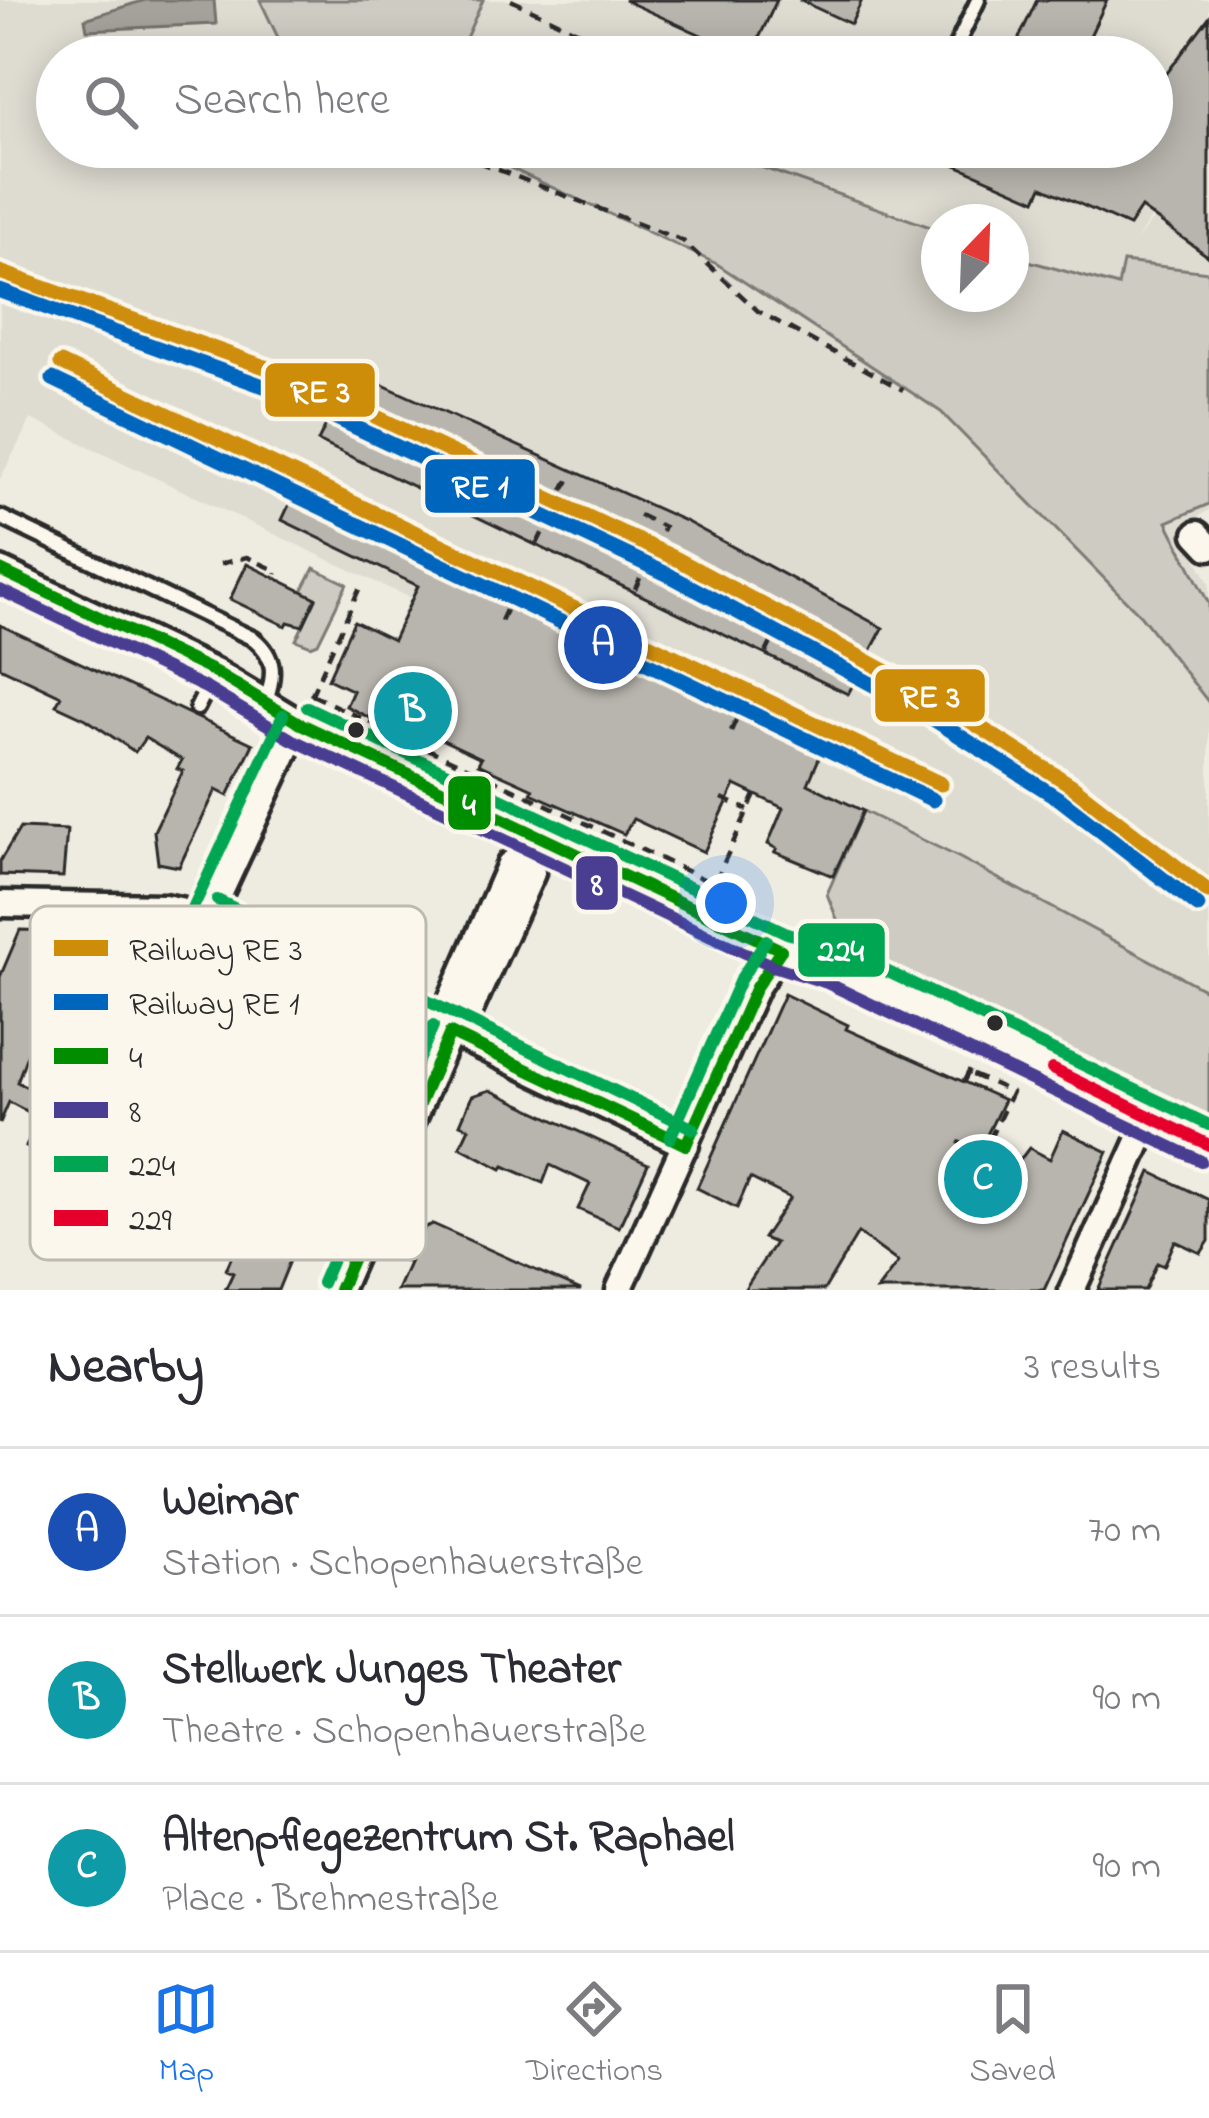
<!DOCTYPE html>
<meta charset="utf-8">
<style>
:root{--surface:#fff;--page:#f2f2f3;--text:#2b2b33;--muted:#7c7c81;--line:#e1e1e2;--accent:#1a73e8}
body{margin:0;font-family:"Indie Flower",sans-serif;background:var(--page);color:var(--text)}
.compass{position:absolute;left:921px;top:204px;width:108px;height:108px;border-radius:50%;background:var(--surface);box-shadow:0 6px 30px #0003;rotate:23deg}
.you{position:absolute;left:726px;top:903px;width:42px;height:42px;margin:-30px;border:9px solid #fff;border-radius:50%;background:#1a73e8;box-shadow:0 0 0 18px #1a73e833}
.badge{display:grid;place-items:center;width:78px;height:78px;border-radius:50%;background:var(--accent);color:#fff;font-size:39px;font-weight:700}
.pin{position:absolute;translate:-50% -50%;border:6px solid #fff;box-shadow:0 3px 12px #0006}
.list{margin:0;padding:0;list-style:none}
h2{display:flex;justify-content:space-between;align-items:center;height:156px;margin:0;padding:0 48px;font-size:51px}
h2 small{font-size:39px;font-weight:400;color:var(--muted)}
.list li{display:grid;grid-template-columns:78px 1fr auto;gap:36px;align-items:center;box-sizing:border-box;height:168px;padding:0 48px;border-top:3px solid var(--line)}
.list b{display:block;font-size:45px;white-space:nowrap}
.list p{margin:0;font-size:39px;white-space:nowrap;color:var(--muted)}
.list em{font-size:39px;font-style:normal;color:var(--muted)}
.icon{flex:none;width:66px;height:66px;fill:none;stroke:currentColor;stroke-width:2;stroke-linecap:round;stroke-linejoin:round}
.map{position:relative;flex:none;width:1209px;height:1290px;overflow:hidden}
.search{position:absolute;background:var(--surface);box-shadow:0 6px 30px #0003;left:36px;right:36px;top:36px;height:132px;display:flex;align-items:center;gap:30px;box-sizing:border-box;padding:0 42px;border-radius:66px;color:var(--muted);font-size:45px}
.sheet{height:660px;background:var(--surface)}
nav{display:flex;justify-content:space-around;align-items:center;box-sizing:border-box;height:168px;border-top:3px solid var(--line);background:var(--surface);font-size:33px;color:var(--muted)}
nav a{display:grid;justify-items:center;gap:6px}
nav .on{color:var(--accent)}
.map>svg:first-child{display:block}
</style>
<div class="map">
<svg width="1209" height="1290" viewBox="0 0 1209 1290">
<rect width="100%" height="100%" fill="#eeebe0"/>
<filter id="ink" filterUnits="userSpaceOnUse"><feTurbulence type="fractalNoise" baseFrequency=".00833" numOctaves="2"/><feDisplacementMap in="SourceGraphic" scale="24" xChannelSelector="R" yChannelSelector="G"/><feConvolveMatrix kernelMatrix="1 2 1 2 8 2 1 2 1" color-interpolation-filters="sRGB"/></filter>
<g filter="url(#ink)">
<path fill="#dedbd1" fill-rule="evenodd" d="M 0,0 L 1209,0 L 1209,136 L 1135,241 L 1209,154 L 1209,510 L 1180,528 L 1209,583 L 1209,992 L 960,858 L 31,419 L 0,479 ZM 57,57 L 1152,57 L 1152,147 L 57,147 ZM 939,222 L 1011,222 L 1011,294 L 939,294 Z"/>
<g fill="#cecbc2" stroke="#7c7b76" stroke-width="3">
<path d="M 260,0 L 483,0 L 466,38 L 507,57 L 299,57 L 282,46 Z"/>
<path d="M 465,147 L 704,147 L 939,230 L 939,294 L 1011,294 L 1011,256 L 1118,286 L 1123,262 L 1209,272 L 1209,504 L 1167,522 L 1209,604 L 1209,703 L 1141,616 L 941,412 L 717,264 Z"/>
<path d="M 314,568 L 347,584 L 318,643 L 311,646 L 296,640 L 316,599 L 302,591 Z"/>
<path d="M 863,811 L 960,858 L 1209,992 L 1209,1116 L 880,958 L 839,924 L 827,894 Z"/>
</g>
<path fill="#a4a29a" stroke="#74726e" stroke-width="3" d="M 145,0 L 214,0 L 216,24 L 87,30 L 85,19 Z"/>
<g fill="#b8b5ae" stroke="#2b2b2b" stroke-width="3" fill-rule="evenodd">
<path d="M 624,0 L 777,0 L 750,57 Z"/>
<path d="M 799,0 L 862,0 L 851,24 Z"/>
<path d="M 1037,0 L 1107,0 L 1080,57 L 1010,57 Z"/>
<path d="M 1209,17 L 1209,257 L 1141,208 L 1129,226 L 1042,187 L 1036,200 L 915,147 L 1152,147 L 1152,93 Z"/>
<path d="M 352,371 L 687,522 L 883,628 L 848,694 L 318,441 Z"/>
<path d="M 300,481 L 829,735 L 808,784 L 863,811 L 833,876 L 775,852 L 777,849 L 768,844 L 783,808 L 735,785 L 704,852 L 633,819 L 624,834 L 531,793 L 533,789 L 478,764 L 481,758 L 377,709 L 372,719 L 346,706 L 353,691 L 328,679 L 354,621 L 393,640 L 418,586 L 282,520 Z"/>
<path d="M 247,564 L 316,598 L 303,626 L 288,622 L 286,626 L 230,599 Z"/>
<path d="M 0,625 L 253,744 L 228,796 L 216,790 L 179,867 L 158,863 L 154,831 L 183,771 L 177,769 L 182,760 L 145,738 L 135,752 L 86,719 L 56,705 L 61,696 L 0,667 Z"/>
<path d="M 20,828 L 67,830 L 63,877 L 0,875 L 0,861 Z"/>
<path d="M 20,930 L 164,934 L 388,1041 L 379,1061 L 397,1070 L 366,1143 L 346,1135 L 327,1170 L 278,1290 L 225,1290 L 233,1273 L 226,1270 L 236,1246 L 218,1238 L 221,1231 L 199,1221 L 211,1194 L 235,1204 L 262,1143 L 223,1127 L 194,1194 L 79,1146 L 72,1162 L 64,1159 L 61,1166 L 42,1159 L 44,1154 L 26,1147 L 38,1117 L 9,1102 L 0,1123 L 0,977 ZM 57,975 L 163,978 L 157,988 L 168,993 L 150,1037 L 135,1031 L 111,1090 L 89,1117 L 17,1082 Z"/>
<path d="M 784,994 L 848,1025 L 846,1029 L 1004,1100 L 977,1155 L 1007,1177 L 1029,1148 L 1050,1159 L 1063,1130 L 1108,1152 L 1044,1290 L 877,1290 L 898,1262 L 858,1233 L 824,1290 L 744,1290 L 775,1243 L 763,1238 L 790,1198 L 750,1178 L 737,1208 L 697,1188 Z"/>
<path d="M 490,1090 L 648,1164 L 619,1227 L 578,1209 L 590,1184 L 550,1165 L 543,1183 L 504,1166 L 502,1169 L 460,1147 L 469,1128 L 460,1124 L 472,1096 Z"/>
<path d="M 1151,1172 L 1209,1200 L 1209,1241 L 1201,1253 L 1175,1241 L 1164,1266 L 1157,1263 L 1145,1290 L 1098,1290 Z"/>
<path d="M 433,1224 L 517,1262 L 581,1290 L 397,1290 L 425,1227 Z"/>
</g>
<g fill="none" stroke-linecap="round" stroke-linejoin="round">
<g stroke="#2b2b2b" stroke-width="21">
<g id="lane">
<path d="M 951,57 L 978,0"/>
<path d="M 0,517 L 254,639 C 276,657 275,675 266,700"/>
<path d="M 197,708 L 215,672"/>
</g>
</g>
<g stroke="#2b2b2b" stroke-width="33">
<g id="street">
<path d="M 1197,534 L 1209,547"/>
<path d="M 0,570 L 215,672 L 299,723 L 781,950 L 834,966 L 1209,1145"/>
<path d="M 525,856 L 532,873 L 469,1012 L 455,1019 L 450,1002 L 510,864 Z"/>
<path d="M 0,904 L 164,907 L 209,916 L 686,1145"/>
<path d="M 209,916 L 299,723"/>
<path d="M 339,1290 L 450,1033"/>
<path d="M 619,1290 L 756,987 L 781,950"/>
<path d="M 1072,1290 L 1150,1117"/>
</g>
</g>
<g stroke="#2b2b2b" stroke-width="4.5" stroke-dasharray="12 9" stroke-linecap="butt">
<path d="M 511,0 L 613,48"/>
<path d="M 439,147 L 683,241 L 758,311 L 903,390"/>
<path d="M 563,490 L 567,482 L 575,486"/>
<path d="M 639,515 L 664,527 L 660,536"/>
<path d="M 537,544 L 553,511"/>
<path d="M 618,560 L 641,570"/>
<path d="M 220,564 L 247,557 L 277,571 L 276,574"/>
<path d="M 635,589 L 650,557"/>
<path d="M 501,621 L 515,590"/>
<path d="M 581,641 L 606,652"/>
<path d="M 766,653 L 782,620"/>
<path d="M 599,667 L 614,637"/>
<path d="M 312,695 L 488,777 L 492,770"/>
<path d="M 311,696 L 360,587"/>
<path d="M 731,731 L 746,697"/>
<path d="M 488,777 L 714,884"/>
<path d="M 722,798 L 748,810"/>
<path d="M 715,882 L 755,795"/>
<path d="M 964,1081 L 975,1060"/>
<path d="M 958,1142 L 983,1153 L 1012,1092 L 968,1073"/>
<path d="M 381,1250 L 409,1262"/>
</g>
<use href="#lane" stroke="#fbf7ec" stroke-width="12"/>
<use href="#street" stroke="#fbf7ec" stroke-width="24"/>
<g stroke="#fbf7ec" stroke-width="21">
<g id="bus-1">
<path d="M 0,570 L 215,672 L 299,723 L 781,950"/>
<path d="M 450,1033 L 686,1145"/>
<path d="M 686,1145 L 756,987 L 781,950"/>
<path d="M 339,1290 L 450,1033"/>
</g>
</g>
<g stroke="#fbf7ec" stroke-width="21">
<path id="bus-2" d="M 0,590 L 206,688 L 291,739 L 773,966 L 827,983 L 1201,1161"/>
</g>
<g stroke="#fbf7ec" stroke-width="21">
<g id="bus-3">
<path d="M 307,707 L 787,933 L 842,950 L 1209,1125"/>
<path d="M 217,900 L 694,1129"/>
<path d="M 193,908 L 283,715"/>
<path d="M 670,1138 L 740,980 L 766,940"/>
<path d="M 322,1283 L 433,1026"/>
</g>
</g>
<g stroke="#fbf7ec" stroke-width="21">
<path id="bus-4" d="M 1052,1069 L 1209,1145"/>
</g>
<use href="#bus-1" stroke="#008e00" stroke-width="12"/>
<use href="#bus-2" stroke="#493e92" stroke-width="12"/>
<use href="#bus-3" stroke="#00a651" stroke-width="12"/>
<use href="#bus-4" stroke="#e4002b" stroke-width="12"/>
<g stroke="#fbf7ec" stroke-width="24">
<g id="rail-1">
<path d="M 0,272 L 290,376 L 677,559 L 923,691 L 1071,785 L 1209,892"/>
<path d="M 61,363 L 941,784"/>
</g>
</g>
<g stroke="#fbf7ec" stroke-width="24">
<g id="rail-2">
<path d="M 0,291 L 283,393 L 669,575 L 914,707 L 1061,800 L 1198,906"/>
<path d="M 53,379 L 933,800"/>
</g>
</g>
<use href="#rail-1" stroke="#ce8d09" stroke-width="15"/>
<use href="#rail-2" stroke="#0065bd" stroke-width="15"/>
</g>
</g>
<g fill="#2b2b2b" stroke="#fbf7ec" stroke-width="4.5">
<circle cx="356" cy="730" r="10"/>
<circle cx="995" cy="1023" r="10"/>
</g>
<rect x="30" y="906" width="396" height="354" rx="18" fill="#fbf7ec" stroke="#bdbab2" stroke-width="3"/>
<rect x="54" y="940" width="54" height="16" fill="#ce8d09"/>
<rect x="54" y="994" width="54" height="16" fill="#0065bd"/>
<rect x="54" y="1048" width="54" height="16" fill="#008e00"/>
<rect x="54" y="1102" width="54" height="16" fill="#493e92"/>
<rect x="54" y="1156" width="54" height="16" fill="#00a651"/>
<rect x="54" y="1210" width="54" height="16" fill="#e4002b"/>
<g font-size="33" fill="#2b2b2b">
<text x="129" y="960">Railway RE 3</text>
<text x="129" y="1014">Railway RE 1</text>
<text x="129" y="1068">4</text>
<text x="129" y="1122">8</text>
<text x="129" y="1176">224</text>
<text x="129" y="1230">229</text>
</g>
<g stroke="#fbf7ec" stroke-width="4.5">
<rect x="263" y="361" width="114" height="58" rx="12" fill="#ce8d09"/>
<rect x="423" y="457" width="114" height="58" rx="12" fill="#0065bd"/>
<rect x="873" y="667" width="114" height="57" rx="12" fill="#ce8d09"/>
<rect x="446" y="774" width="47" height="58" rx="12" fill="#008e00"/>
<rect x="574" y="854" width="46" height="58" rx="12" fill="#493e92"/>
<rect x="796" y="921" width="91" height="58" rx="12" fill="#00a651"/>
</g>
<g font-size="33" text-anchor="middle" font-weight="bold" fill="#fff">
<text x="320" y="402">RE 3</text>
<text x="480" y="497">RE 1</text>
<text x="930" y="707">RE 3</text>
<text x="469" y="815">4</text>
<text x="597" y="895">8</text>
<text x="841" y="961">224</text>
</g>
</svg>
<svg class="compass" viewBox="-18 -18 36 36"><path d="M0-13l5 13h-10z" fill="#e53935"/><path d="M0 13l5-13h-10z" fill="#7c7c81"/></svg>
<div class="you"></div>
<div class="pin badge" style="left:603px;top:645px;background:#1a4fb4">A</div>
<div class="pin badge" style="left:413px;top:711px;background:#0f9aa8">B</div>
<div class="pin badge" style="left:983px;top:1179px;background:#0f9aa8">C</div>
<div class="search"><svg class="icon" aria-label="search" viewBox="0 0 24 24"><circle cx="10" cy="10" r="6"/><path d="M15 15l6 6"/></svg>Search here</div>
</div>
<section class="sheet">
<h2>Nearby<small>3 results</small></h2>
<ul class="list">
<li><span class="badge" style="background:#1a4fb4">A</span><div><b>Weimar</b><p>Station · Schopenhauerstraße</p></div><em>70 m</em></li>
<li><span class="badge" style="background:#0f9aa8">B</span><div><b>Stellwerk Junges Theater</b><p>Theatre · Schopenhauerstraße</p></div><em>90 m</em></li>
<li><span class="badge" style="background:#0f9aa8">C</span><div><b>Altenpflegezentrum St. Raphael</b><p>Place · Brehmestraße</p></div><em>90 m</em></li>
</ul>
</section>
<nav>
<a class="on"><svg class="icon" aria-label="map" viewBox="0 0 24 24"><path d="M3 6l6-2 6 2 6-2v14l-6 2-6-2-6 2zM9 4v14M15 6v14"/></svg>Map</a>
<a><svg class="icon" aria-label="directions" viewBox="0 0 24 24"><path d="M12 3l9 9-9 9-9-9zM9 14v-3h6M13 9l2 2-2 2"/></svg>Directions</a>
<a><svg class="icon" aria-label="saved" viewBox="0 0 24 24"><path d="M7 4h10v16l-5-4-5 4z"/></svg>Saved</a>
</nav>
